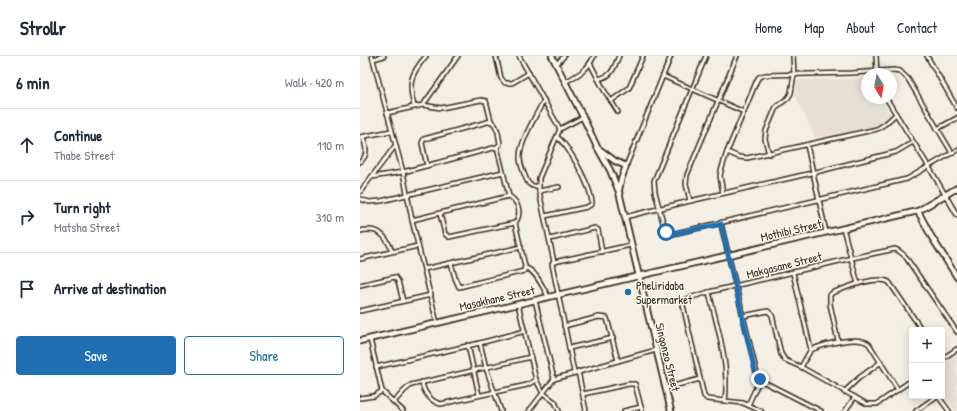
<!DOCTYPE html>
<meta charset="utf-8">
<style>
:root{--surface:#fff;--page:#f2f2f3;--text:#1f2937;--muted:#747a83;--line:#e0e1e3;--accent:#1f6fb2}
body{margin:0;font-family:"Patrick Hand",sans-serif;background:var(--page);color:var(--text)}
.controls{position:absolute;right:12px;bottom:12px;display:grid;overflow:hidden;border-radius:4px;box-shadow:0 2px 10px #0003}
.controls button{width:36px;height:36px;display:grid;place-items:center;padding:0;border:0;border-bottom:1px solid var(--line);background:var(--surface);color:var(--text);font:20px sans-serif}
.compass{position:absolute;left:501px;top:12px;width:36px;height:36px;border-radius:50%;background:var(--surface);box-shadow:0 2px 10px #0003;rotate:170deg}
.stop{position:absolute;width:12px;height:12px;margin:-9px;border:3px solid #1f6fb2;border-radius:50%;background:#fff}
.stop.end{background:#1f6fb2;border-color:#fff;box-shadow:0 1px 4px #0008}
.list{margin:0;padding:0;list-style:none}
h2{display:flex;justify-content:space-between;align-items:center;height:52px;margin:0;padding:0 16px;font-size:17px}
h2 small{font-size:13px;font-weight:400;color:var(--muted)}
.list li{display:grid;grid-template-columns:26px 1fr auto;gap:12px;align-items:center;box-sizing:border-box;height:72px;padding:0 16px;border-top:1px solid var(--line)}
.list b{display:block;font-size:15px;white-space:nowrap}
.list p{margin:0;font-size:13px;white-space:nowrap;color:var(--muted)}
.list em{font-size:13px;font-style:normal;color:var(--muted)}
.actions{display:flex;gap:8px;padding:12px 16px}
.actions a{flex:1;padding:9px 0;border:1px solid var(--accent);border-radius:4px;text-align:center;font-size:14px;color:var(--accent)}
.actions .main{background:var(--accent);color:#fff}
.icon{flex:none;width:22px;height:22px;fill:none;stroke:currentColor;stroke-width:2;stroke-linecap:round;stroke-linejoin:round}
.map{position:relative;flex:none;width:597px;height:355px;overflow:hidden}
header{display:flex;align-items:center;gap:24px;box-sizing:border-box;height:56px;padding:0 20px;background:var(--surface);border-bottom:1px solid var(--line)}
header strong{font-size:19px}
nav{display:flex;gap:22px;margin-inline-start:auto;font-size:14px}
main{display:flex}
aside{flex:1;background:var(--surface)}
.map>svg:first-child{display:block}
</style>
<header>
<strong>Strollr</strong>
<nav><a>Home</a><a>Map</a><a>About</a><a>Contact</a></nav>
</header>
<main>
<aside>
<h2>6 min<small>Walk · 420 m</small></h2>
<ul class="list">
<li><svg class="icon" aria-label="ahead" viewBox="0 0 24 24"><path d="M12 20V5M6 11l6-6 6 6"/></svg><div><b>Continue</b><p>Thabe Street</p></div><em>110 m</em></li>
<li><svg class="icon" aria-label="right" viewBox="0 0 24 24"><path d="M7 20v-9h11M14 6l5 5-5 5"/></svg><div><b>Turn right</b><p>Matsha Street</p></div><em>310 m</em></li>
<li><svg class="icon" aria-label="arrive" viewBox="0 0 24 24"><path d="M6 21V4h12l-3 4 3 4H6"/></svg><div><b>Arrive at destination</b></div></li>
</ul>
<div class="actions"><a class="main">Save</a><a>Share</a></div>
</aside>
<div class="map">
<svg width="597" height="355" viewBox="0 0 597 355">
<rect width="100%" height="100%" fill="#f3efe4"/>
<filter id="ink" filterUnits="userSpaceOnUse"><feTurbulence type="fractalNoise" baseFrequency=".025" numOctaves="2"/><feDisplacementMap in="SourceGraphic" scale="8" xChannelSelector="R" yChannelSelector="G"/><feConvolveMatrix kernelMatrix="1 2 1 2 8 2 1 2 1" color-interpolation-filters="sRGB"/></filter>
<g filter="url(#ink)">
<g fill="#e5dfd4">
<path d="M 507,23 L 507,42 L 521,42 L 531,59 L 515,71 L 457,85 L 435,39 L 437,24 Z"/>
<path d="M 597,298 L 597,355 L 595,355 L 582,336 L 582,308 Z"/>
</g>
<g fill="none" stroke-linecap="round" stroke-linejoin="round">
<g stroke="#3b2a1e" stroke-width="6">
<g id="street">
<path d="M 12,0 L 43,116 L 52,164 L 77,267"/>
<path d="M 136,0 L 141,22 L 145,27 L 152,27 L 169,17"/>
<path d="M 159,0 L 200,73"/>
<path d="M 346,0 L 294,125 L 295,136 L 305,174 L 308,178 L 312,178 L 547,123 L 597,94"/>
<path d="M 516,0 L 517,18"/>
<path d="M 567,0 L 597,52"/>
<path d="M 13,3 L 24,0"/>
<path d="M 230,7 L 244,34 L 258,56"/>
<path d="M 196,9 L 204,0"/>
<path d="M 303,20 L 384,56"/>
<path d="M 238,23 C 253,20 253,13 259,0"/>
<path d="M 205,26 C 218,19 228,14 234,0"/>
<path d="M 526,42 L 569,111 L 597,159"/>
<path d="M 251,45 L 269,32 L 283,0"/>
<path d="M 63,49 L 81,52 L 121,44 L 126,45 L 131,65 L 135,69 L 138,76 L 140,88 L 137,91 L 149,140 C 159,146 162,158 155,167 L 165,210 L 164,215 L 99,231 L 95,222 L 91,207"/>
<path d="M 54,50 C 48,27 50,19 66,0"/>
<path d="M 27,57 L 63,49 L 98,0"/>
<path d="M 577,73 L 597,62"/>
<path d="M 0,81 L 31,75"/>
<path d="M 447,89 L 466,176"/>
<path d="M 367,96 L 379,101 L 387,102 L 517,73 L 525,68 L 536,58"/>
<path d="M 409,98 L 405,83 L 406,75 L 416,51 L 428,42 L 431,37 L 434,18 L 433,0"/>
<path d="M 0,106 C 9,99 6,91 3,81"/>
<path d="M 67,110 L 62,87 L 64,83 L 131,65"/>
<path d="M 266,110 L 311,0"/>
<path d="M 12,121 L 43,116 L 137,91"/>
<path d="M 178,130 C 170,131 168,128 165,120 C 163,115 160,108 160,102 C 159,87 177,58 184,44"/>
<path d="M 179,135 L 199,131"/>
<path d="M 0,136 L 35,90"/>
<path d="M 363,137 L 360,120 L 361,115 L 367,96 L 397,24 L 399,21 L 405,19 L 492,17 L 534,14 L 540,15 L 548,23 L 592,97"/>
<path d="M 0,143 L 9,146 L 21,145 L 143,116"/>
<path d="M 330,145 L 326,128 L 327,119 L 377,0"/>
<path d="M 80,158 L 85,178 L 89,181 L 155,167"/>
<path d="M 185,160 L 227,151 L 232,148 C 232,132 209,90 197,81"/>
<path d="M 265,161 L 330,145 L 452,117 L 536,96 L 553,86"/>
<path d="M 52,164 L 149,140"/>
<path d="M 361,168 L 397,318 L 402,325 L 461,355"/>
<path d="M 483,172 L 498,228"/>
<path d="M 0,175 C 18,171 26,179 32,195"/>
<path d="M 190,183 L 235,172 L 238,174 L 242,196"/>
<path d="M 0,203 L 58,190"/>
<path d="M 194,206 L 179,135 L 179,122 L 200,73 L 223,61"/>
<path d="M 165,212 C 175,213 183,232 188,240"/>
<path d="M 64,213 L 161,191"/>
<path d="M 433,217 L 451,294"/>
<path d="M 0,229 L 35,221 L 38,225 L 43,245"/>
<path d="M 349,236 C 357,271 370,308 365,345"/>
<path d="M 175,244 L 194,323"/>
<path d="M 158,248 L 176,324 L 183,337 L 195,346 L 199,355"/>
<path d="M 0,255 L 71,239"/>
<path d="M 383,260 L 408,255 L 412,259 L 421,298 L 425,304 L 441,311 L 507,348 L 517,348 L 552,324"/>
<path d="M 204,270 L 239,261 L 247,262 L 258,305"/>
<path d="M 10,283 L 22,335 L 43,355"/>
<path d="M 478,285 L 470,248 L 470,239 L 472,237 C 485,232 516,219 529,226 L 562,274"/>
<path d="M 120,287 L 126,312 L 141,355"/>
<path d="M 108,289 L 119,339"/>
<path d="M 209,292 L 253,282"/>
<path d="M 582,303 L 597,293"/>
<path d="M 16,311 L 120,287 L 165,275"/>
<path d="M 441,311 L 450,295 L 453,293 C 465,288 499,279 509,288 L 538,334"/>
<path d="M 218,315 L 226,355"/>
<path d="M 214,316 L 192,208 L 194,206 L 271,189"/>
<path d="M 62,326 C 63,336 71,346 81,348 L 167,329 L 176,324"/>
<path d="M 306,332 L 340,323"/>
<path d="M 484,336 L 499,322 L 521,306"/>
<path d="M 223,338 L 269,328 L 275,328 L 282,355"/>
<path d="M 578,340 L 589,355"/>
<path d="M 0,342 L 14,340 L 22,335"/>
<path d="M 34,346 L 44,335 L 51,329 L 171,301"/>
<path d="M 388,349 L 400,323"/>
<path d="M 169,355 L 194,323 L 296,294"/>
<path d="M 264,355 L 281,351"/>
<path d="M 401,355 L 383,347 L 347,343 L 344,340 L 325,258 L 323,249 L 326,243 L 349,236 L 492,202 L 535,193 L 539,195 L 545,200 L 597,276"/>
<path d="M 485,355 L 495,341"/>
<path d="M 556,355 L 577,340"/>
</g>
</g>
<g stroke="#3b2a1e" stroke-width="8">
<g id="secondary">
<path d="M 192,0 L 223,61 L 237,91 L 250,114 L 259,136 L 311,355"/>
<path d="M 239,93 L 255,105 L 266,110 L 261,124 L 259,134"/>
<path d="M 558,155 L 571,180 L 597,221"/>
<path d="M 0,285 L 558,155 L 597,132"/>
</g>
</g>
<use href="#street" stroke="#fbf7ec" stroke-width="3"/>
<use href="#secondary" stroke="#fbf7ec" stroke-width="4.5"/>
</g>
</g>
<g fill="none" stroke-linecap="round" stroke-linejoin="round" filter="url(#ink)">
<path stroke="#1f6fb2" stroke-width="5" d="M 306,176 L 312,178 L 361,168 L 395,315 L 400,323"/>
</g>
<circle fill="#1f6fb2" stroke="#fbf7ec" stroke-width="1.5" cx="268" cy="236" r="4"/>
<g text-anchor="middle" dominant-baseline="central" stroke-width="3" stroke-linejoin="round" paint-order="stroke">
<g font-size="12" fill="#3b2a1e" stroke="#fbf7ec">
<text transform="translate(431 174) rotate(-13)">Mothibi Street</text>
<text transform="translate(424 209) rotate(-14)">Makgasane Street</text>
<text transform="translate(137 242) rotate(-13)">Masakhane Street</text>
<text transform="translate(308 301) rotate(76)">Singonzo Street</text>
</g>
<g font-size="12" fill="#3b2a1e" stroke="#fbf7ec" text-anchor="start">
<text x="276" y="229">Pheliridaba<tspan x="276" dy="14">Supermarket</tspan></text>
</g>
</g>
</svg>
<div class="controls">
<button>+</button>
<button>−</button>
</div>
<svg class="compass" viewBox="-18 -18 36 36"><path d="M0-13l5 13h-10z" fill="#e53935"/><path d="M0 13l5-13h-10z" fill="#747a83"/></svg>
<div class="stop" style="left:306px;top:176px"></div>
<div class="stop end" style="left:400px;top:323px"></div>
</div>
</main>
